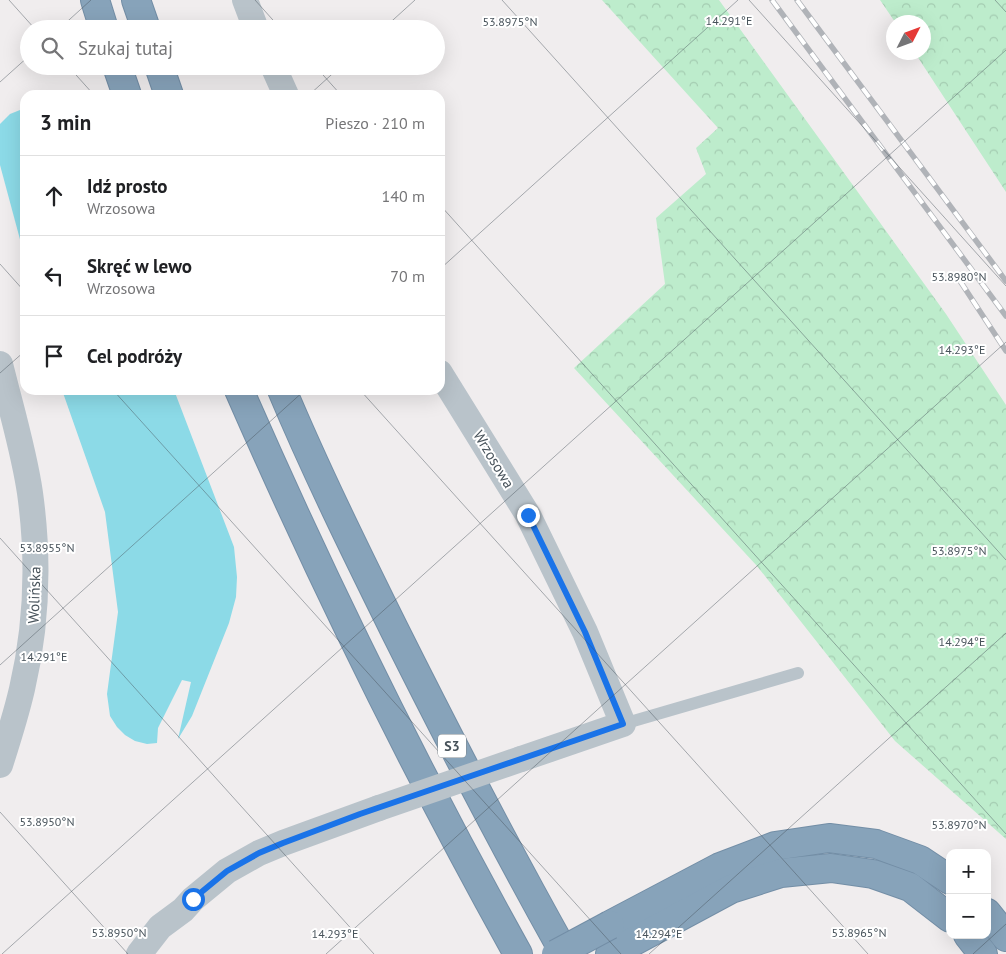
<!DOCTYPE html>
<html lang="pl">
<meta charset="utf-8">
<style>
:root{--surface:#fff;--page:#f2f2f2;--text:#202124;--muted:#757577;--line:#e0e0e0}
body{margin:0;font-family:"PT Sans",sans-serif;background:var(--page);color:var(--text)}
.controls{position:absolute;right:15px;bottom:15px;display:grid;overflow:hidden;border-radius:10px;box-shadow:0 5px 20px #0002}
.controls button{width:45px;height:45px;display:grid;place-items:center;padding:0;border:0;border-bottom:1px solid var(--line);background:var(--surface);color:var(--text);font:25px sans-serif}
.compass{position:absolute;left:886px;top:15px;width:45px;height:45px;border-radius:50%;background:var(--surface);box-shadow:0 5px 20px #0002;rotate:48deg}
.stop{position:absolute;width:15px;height:15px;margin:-11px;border:4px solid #1a73e8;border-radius:50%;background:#fff}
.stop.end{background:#1a73e8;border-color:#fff;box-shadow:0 1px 5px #0008}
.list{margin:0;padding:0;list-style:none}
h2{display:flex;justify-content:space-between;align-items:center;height:65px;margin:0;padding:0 20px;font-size:21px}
h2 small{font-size:16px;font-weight:400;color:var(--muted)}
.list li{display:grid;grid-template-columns:32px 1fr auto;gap:15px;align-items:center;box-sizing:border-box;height:80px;padding:0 20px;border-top:1px solid var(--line)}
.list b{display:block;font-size:19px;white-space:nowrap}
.list p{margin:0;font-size:16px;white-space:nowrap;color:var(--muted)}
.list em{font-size:16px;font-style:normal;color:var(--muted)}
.icon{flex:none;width:28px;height:28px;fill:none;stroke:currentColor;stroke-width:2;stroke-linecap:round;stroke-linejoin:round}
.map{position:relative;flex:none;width:1006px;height:954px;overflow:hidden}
.search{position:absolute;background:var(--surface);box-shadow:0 5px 20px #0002;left:20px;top:20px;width:425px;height:55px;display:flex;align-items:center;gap:12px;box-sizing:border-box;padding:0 18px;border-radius:28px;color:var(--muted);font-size:19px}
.panel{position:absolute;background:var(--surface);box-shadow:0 5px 20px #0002;left:20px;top:90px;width:425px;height:305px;border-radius:15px}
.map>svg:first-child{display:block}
</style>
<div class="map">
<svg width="1006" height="954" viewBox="0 0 1006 954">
<defs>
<pattern id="forest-crowns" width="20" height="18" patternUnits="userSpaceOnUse" patternTransform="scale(1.25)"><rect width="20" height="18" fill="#bdeccc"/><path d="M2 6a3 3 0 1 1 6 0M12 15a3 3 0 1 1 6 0" fill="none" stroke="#a4ccb1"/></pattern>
</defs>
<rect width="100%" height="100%" fill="#f0edee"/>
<g fill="url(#forest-crowns)">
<path d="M 602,0 L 719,0 L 946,314 L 1006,405 L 1006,839 L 895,741 L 757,566 L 574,368 L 665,284 L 656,218 L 706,174 L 696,148 L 718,128 Z"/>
<path d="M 880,0 L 1006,0 L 1006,192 L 915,53 L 924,52 L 924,22 L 895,22 Z"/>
</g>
<g fill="#8cdae7">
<path d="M 25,108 L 25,258 L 0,165 L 0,124 L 10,114 Z"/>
<path d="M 62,390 L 174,390 L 234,547 L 237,577 L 236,597 L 229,623 L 192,716 L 178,739 L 191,682 L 182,680 L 158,728 L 157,743 L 147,744 L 135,741 L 125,735 L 117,727 L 110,716 L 107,694 L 118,612 L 105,512 Z"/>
</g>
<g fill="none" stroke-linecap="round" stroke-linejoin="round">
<g stroke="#738ea6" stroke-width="30">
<g id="motorway">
<path d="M 95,0 L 104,29"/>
<path d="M 136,0 L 146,29"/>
<path d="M 117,66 L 127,95"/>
<path d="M 159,66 L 169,95"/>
<path d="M 239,390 C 323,582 416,771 518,954"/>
<path d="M 282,390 C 316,471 355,550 394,629 C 449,739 505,847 565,954"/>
<path d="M 987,913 L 1006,937"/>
<path d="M 610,925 L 720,867 L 775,846 L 829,838 L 876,844 L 920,860 L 950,880"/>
<path d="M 968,935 L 983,954"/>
<path d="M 610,954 L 731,889 L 781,873 L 831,868 L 873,874 L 910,887 L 950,918"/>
</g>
</g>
<path stroke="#b9c3ca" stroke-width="12" d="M 623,724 L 798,673"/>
<g stroke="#b9c3ca" stroke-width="26">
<path d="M 245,0 L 256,29"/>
<path d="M 273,66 L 286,95"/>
<path d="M 0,364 C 10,405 24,451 30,493 C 39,558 37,625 22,689 C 16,715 8,740 0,765"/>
<path d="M 440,373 L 528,515 L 585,632 L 623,724 L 521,759"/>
<path d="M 139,954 L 160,927 L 183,910 L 193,899 L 227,871 L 259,853 L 283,843 L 379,808"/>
</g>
<use href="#motorway" stroke="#87a3ba" stroke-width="28"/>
<g stroke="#b0b3b8" stroke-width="5.5">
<g id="rail">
<path d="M 772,0 L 1006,316"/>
<path d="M 797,0 L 1006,281"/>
<path d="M 960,281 L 1006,351"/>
</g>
</g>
<use href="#rail" stroke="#fff" stroke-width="4" stroke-dasharray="11" stroke-linecap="butt"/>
<g stroke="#738ea6" stroke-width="30" stroke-linecap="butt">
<path id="motorway-bridge" d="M 556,954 L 610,925"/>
</g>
<path stroke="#b9c3ca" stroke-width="26" d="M 379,808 L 521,759"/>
<use href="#motorway-bridge" stroke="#87a3ba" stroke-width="28"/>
</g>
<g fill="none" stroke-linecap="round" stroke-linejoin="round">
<path stroke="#1a73e8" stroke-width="6" d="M 193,899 L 227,871 L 259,853 L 283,843 L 360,814 L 623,724 L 585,632 L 528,515"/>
</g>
<path fill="none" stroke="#47525a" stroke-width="1" stroke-opacity="0.45" d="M 9,0 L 35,29M 255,0 L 281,29M 502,0 L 1006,560M 749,0 L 1006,286M 995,0 L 1006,12M 59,29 L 91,0M 383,29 L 415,0M 68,66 L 94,95M 315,66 L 341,95M 0,82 L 29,56M 309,95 L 341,66M 440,205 L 1006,834M 0,264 L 25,292M 440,269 L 738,0M 0,373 L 25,351M 113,390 L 621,954M 360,390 L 868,954M 0,538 L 374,954M 0,665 L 305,390M 0,812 L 128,954M 2,954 L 1006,50M 326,954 L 1006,342M 649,954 L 1006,633M 973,954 L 1006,924"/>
<g text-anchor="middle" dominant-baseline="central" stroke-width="4" stroke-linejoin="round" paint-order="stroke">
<rect fill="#fff" stroke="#7e868c" stroke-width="1" x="438" y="734.5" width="28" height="23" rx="4"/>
<g font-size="14" font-weight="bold" fill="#47525a">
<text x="452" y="746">S3</text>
</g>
<g font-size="15" fill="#47525a" stroke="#fff">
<text transform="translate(494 459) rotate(59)">Wrzosowa</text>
<text transform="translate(34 595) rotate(-88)">Wolińska</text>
</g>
</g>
<g font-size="12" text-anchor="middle" fill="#47525a" stroke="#fff" stroke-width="4" stroke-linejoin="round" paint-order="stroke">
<text x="729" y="25">14.291°E</text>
<text x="510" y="26">53.8975°N</text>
<text x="959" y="281">53.8980°N</text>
<text x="962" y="354">14.293°E</text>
<text x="47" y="552">53.8955°N</text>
<text x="959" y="555">53.8975°N</text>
<text x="962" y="646">14.294°E</text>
<text x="44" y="661">14.291°E</text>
<text x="47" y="826">53.8950°N</text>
<text x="959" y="829">53.8970°N</text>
<text x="119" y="937">53.8950°N</text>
<text x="859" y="937">53.8965°N</text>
<text x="335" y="938">14.293°E</text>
<text x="659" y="938">14.294°E</text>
</g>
</svg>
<div class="controls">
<button>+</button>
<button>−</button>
</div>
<svg class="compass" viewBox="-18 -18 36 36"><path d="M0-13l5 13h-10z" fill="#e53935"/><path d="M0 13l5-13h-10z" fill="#757577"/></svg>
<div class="stop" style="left:193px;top:899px"></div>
<div class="stop end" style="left:528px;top:515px"></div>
<div class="search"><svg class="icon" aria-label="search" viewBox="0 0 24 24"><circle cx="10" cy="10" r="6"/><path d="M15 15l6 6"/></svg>Szukaj tutaj</div>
<section class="panel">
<h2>3 min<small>Pieszo · 210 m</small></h2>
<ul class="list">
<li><svg class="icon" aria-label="ahead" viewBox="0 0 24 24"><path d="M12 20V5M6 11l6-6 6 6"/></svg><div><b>Idź prosto</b><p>Wrzosowa</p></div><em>140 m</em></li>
<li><svg class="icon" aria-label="left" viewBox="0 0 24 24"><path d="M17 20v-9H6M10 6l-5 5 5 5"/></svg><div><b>Skręć w lewo</b><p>Wrzosowa</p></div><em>70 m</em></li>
<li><svg class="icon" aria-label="arrive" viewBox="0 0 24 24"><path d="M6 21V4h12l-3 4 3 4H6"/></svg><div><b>Cel podróży</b></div></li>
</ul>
</section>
</div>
